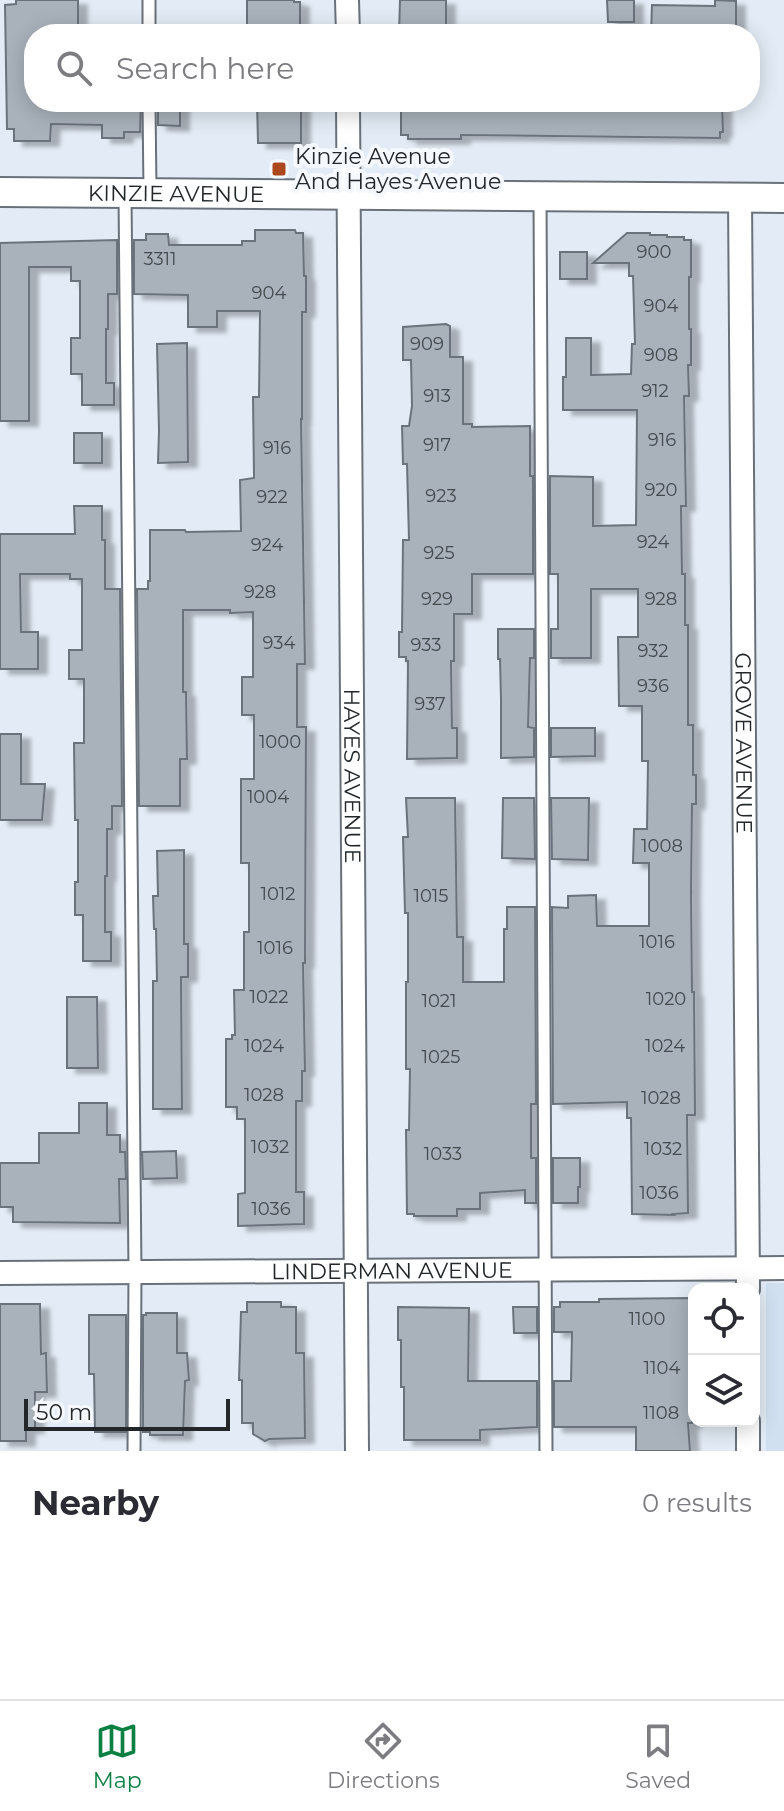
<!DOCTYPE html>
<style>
:root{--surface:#fff;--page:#f7f7f7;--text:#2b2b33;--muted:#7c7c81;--line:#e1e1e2;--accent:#0b8043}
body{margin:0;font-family:Montserrat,sans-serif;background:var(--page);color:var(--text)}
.controls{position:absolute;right:24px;bottom:24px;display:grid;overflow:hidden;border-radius:16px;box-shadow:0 4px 20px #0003}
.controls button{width:72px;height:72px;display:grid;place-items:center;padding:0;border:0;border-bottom:2px solid var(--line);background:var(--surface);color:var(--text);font:40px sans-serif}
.scale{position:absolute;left:24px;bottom:20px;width:206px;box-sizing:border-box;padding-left:8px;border:4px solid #23272a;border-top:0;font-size:22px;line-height:28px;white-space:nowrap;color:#23272a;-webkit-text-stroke:6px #f5f9fd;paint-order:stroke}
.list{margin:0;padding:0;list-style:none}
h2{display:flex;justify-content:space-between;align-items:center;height:104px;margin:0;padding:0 32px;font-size:34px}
h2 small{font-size:26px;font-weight:400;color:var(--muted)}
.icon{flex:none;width:44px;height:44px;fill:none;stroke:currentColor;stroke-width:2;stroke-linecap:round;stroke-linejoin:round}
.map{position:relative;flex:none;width:784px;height:1451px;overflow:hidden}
.search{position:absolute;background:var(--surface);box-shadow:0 4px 20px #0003;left:24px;right:24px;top:24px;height:88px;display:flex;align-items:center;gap:20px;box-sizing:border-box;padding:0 28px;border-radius:32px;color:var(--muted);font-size:30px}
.sheet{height:248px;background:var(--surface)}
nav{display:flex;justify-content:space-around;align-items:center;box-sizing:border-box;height:112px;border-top:2px solid var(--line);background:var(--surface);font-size:22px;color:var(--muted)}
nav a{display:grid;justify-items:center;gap:4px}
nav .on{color:var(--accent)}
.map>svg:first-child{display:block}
</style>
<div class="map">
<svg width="784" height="1451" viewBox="0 0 784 1451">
<defs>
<filter id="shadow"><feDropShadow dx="9" dy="5" stdDeviation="2" flood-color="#0004"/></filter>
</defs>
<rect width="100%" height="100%" fill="#e3ecf6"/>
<rect fill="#d1e0f0" x="766" y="1283" width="18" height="168"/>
<g fill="#a9b2bb" stroke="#6b737c" stroke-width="2" filter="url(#shadow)">
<path d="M 16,0 L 78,0 L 78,34 L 34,34 L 34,102 L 141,102 L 140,132 L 124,132 L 124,138 L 102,138 L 102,125 L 51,124 L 50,141 L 14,141 L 14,129 L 7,129 L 5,5 L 16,4 Z"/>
<path d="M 247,0 L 294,0 L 294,2 L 300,2 L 300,33 L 247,34 Z"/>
<path d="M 400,0 L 446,0 L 446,34 L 399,34 Z"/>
<path d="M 607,0 L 634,0 L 634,22 L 608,22 Z"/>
<path d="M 715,0 L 736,1 L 736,31 L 683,31 L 683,34 L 651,34 L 652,5 L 715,6 Z"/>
<path d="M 158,102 L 180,102 L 180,126 L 158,125 Z"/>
<path d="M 257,102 L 301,102 L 301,143 L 258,143 Z"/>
<path d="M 409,102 L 722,102 L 723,132 L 720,132 L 720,138 L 461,135 L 461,139 L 408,139 L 408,135 L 401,135 L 401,103 Z"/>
<path d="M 255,230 L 295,230 L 296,233 L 303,233 L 304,276 L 306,276 L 306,312 L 302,312 L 302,419 L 301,419 L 305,664 L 297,664 L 297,727 L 306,727 L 305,963 L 303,963 L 305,1071 L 302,1071 L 302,1101 L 296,1101 L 296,1192 L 304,1192 L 304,1224 L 238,1226 L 238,1194 L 245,1193 L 245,1119 L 237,1119 L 237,1107 L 226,1107 L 226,1039 L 232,1039 L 232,1035 L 235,1035 L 234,990 L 244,990 L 244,932 L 249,932 L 249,863 L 241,863 L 241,779 L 254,779 L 254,715 L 242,715 L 242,677 L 253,677 L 253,612 L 230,613 L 230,610 L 183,610 L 183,692 L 186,692 L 187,759 L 180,759 L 180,806 L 139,806 L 137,589 L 148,589 L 148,581 L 150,581 L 150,530 L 185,530 L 186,532 L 241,531 L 240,480 L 254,478 L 253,397 L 259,397 L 260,311 L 217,311 L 217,327 L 188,327 L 188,295 L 134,294 L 134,240 L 146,240 L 146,234 L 168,234 L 169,245 L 242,245 L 242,241 L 255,241 Z"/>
<path d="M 627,233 L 650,233 L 650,235 L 667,235 L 667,237 L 684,237 L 684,240 L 691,240 L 691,277 L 689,277 L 689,329 L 691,329 L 691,365 L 688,365 L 689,396 L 684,396 L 686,506 L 681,506 L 682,574 L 685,574 L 685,625 L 688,625 L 688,725 L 693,725 L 693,775 L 696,775 L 696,804 L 692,804 L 691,892 L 692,992 L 694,992 L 695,1115 L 687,1115 L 688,1213 L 673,1214 L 674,1215 L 632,1214 L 631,1118 L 627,1118 L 627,1102 L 553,1104 L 552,907 L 568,908 L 568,896 L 596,895 L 597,926 L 649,926 L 649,863 L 633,863 L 634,829 L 647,829 L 648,761 L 642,761 L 642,706 L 619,706 L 618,637 L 638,637 L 638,589 L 591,589 L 591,658 L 551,658 L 551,629 L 558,629 L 558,574 L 550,574 L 550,476 L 593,477 L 593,526 L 636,525 L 637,410 L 563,410 L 563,377 L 566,377 L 566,338 L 591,338 L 591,375 L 631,374 L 632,344 L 635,344 L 633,276 L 629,276 L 629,263 L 593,263 Z"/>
<path d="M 117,240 L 117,294 L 108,294 L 108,329 L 106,329 L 106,383 L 114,383 L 114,405 L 82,405 L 82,374 L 71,374 L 71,338 L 80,338 L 80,281 L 71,281 L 71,267 L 29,267 L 29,421 L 0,421 L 0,243 Z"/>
<rect x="560" y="252" width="27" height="27"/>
<path d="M 446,324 L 450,326 L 450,357 L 463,357 L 463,424 L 472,424 L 472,427 L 530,426 L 530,476 L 533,476 L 533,574 L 472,574 L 472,614 L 454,614 L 454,661 L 451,661 L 452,728 L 457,728 L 457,758 L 407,759 L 408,661 L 406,661 L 406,657 L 399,657 L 399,632 L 402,632 L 403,540 L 409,540 L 407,464 L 403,464 L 402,426 L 409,426 L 412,406 L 411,360 L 403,360 L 403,327 Z"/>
<path d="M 187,343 L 188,462 L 158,463 L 159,431 L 157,344 Z"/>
<rect x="74" y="433" width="28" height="30"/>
<path d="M 74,506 L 102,506 L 102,540 L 105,540 L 105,589 L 120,589 L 122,806 L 112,806 L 112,829 L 107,829 L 107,876 L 105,876 L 105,932 L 111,932 L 111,961 L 83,961 L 83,915 L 75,915 L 75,882 L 78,882 L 78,820 L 75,820 L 74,743 L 84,743 L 84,679 L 69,679 L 69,650 L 82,650 L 82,579 L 70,579 L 70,574 L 20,574 L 21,632 L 38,632 L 38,669 L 0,669 L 0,534 L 75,534 Z"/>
<path d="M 498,629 L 534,629 L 534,658 L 530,658 L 528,727 L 534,728 L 534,757 L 501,758 L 501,699 L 500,659 L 498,659 Z"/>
<path d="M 551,728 L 595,728 L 595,756 L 551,757 Z"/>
<path d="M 0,734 L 21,734 L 21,784 L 45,784 L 42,820 L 0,820 Z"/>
<path d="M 406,798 L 455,798 L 457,937 L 463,937 L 463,982 L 504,982 L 504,929 L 507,929 L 507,907 L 535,907 L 536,1104 L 531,1104 L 531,1158 L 536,1158 L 536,1203 L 525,1203 L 525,1190 L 480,1193 L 480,1209 L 457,1209 L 457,1216 L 414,1216 L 414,1214 L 407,1214 L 406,1130 L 409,1130 L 410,1069 L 406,1069 L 406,982 L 408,982 L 408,913 L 405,913 L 403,837 L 408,837 Z"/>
<path d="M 503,798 L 534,798 L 535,859 L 502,858 Z"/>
<path d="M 551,798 L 589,798 L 588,860 L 552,859 Z"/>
<path d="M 184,850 L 184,944 L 188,944 L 188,977 L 181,977 L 182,1109 L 153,1109 L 153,981 L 157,981 L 156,929 L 154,929 L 153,896 L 158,896 L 157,851 Z"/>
<path d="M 67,997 L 97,997 L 98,1068 L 67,1068 Z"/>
<path d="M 79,1103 L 107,1103 L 107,1135 L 120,1135 L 120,1152 L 125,1152 L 126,1179 L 119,1179 L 120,1223 L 13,1222 L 13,1207 L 0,1207 L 0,1163 L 39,1163 L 39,1133 L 79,1133 Z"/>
<path d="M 176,1151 L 177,1178 L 143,1179 L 142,1152 Z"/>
<path d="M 553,1158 L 580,1158 L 580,1187 L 578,1187 L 578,1203 L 553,1203 Z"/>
<path d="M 693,1298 L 694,1385 L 691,1385 L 692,1423 L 688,1423 L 690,1451 L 636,1451 L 636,1427 L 554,1427 L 554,1381 L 571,1381 L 572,1332 L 554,1332 L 554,1307 L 560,1307 L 560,1302 L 599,1302 L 599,1299 Z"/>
<path d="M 247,1302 L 281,1302 L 281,1307 L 296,1307 L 296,1353 L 304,1353 L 305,1438 L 269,1439 L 265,1441 L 253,1434 L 253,1423 L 242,1423 L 242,1380 L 239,1380 L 241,1312 L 247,1312 Z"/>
<path d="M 0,1304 L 40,1304 L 41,1354 L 46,1353 L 47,1392 L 35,1392 L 35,1428 L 26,1428 L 26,1441 L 0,1441 Z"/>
<path d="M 398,1307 L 469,1308 L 468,1381 L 537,1381 L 537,1427 L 480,1430 L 480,1440 L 404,1440 L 404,1387 L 401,1387 L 401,1340 L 398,1340 Z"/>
<path d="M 513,1307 L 537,1307 L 537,1333 L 514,1333 Z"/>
<path d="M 146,1313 L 177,1313 L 177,1353 L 187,1353 L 189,1380 L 185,1381 L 183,1435 L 150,1435 L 150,1432 L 143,1432 L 143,1315 L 146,1315 Z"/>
<path d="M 89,1315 L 126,1315 L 126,1432 L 95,1432 L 94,1374 L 89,1374 Z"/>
</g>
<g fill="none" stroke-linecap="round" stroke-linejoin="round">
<g stroke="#69717a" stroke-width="15">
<g id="service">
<path d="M 149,0 L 149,34"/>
<path d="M 149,102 L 150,193"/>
<path d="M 125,194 L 135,1272 L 134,1451"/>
<path d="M 540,196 L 546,1451"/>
</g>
</g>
<g stroke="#69717a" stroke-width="26">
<g id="minor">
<path d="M 347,0 L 348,34"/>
<path id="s1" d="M 348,102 L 357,1451"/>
<path id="s2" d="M 740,197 L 748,1289"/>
<path id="s3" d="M 0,1273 L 784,1268"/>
<path d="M 748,1421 L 748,1451"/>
</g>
</g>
<g stroke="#69717a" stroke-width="32">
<g id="tertiary">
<path id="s4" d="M 0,192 L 784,198"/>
</g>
</g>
<use href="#service" stroke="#fff" stroke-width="11"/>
<use href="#minor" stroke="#fff" stroke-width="22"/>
<use href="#tertiary" stroke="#fff" stroke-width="28"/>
</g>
<rect fill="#ad471e" stroke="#f5f9fd" stroke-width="3" x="271" y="161" width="16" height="16" rx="4"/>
<g text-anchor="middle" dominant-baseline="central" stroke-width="8" stroke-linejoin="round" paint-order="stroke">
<g font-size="18" fill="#444a4e">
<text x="654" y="252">900</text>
<text x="160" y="259">3311</text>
<text x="269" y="293">904</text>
<text x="661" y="306">904</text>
<text x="427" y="344">909</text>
<text x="661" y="355">908</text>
<text x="655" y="391">912</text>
<text x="437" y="396">913</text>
<text x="662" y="440">916</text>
<text x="437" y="445">917</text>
<text x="277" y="448">916</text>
<text x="661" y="490">920</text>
<text x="441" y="496">923</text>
<text x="272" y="497">922</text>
<text x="653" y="542">924</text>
<text x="267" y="545">924</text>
<text x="439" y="553">925</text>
<text x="260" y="592">928</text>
<text x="437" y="599">929</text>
<text x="661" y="599">928</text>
<text x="279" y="643">934</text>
<text x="426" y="645">933</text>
<text x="653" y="651">932</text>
<text x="653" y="686">936</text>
<text x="430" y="704">937</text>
<text x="280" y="742">1000</text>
<text x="268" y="797">1004</text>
<text x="662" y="846">1008</text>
<text x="278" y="894">1012</text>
<text x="431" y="896">1015</text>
<text x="657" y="942">1016</text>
<text x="275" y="948">1016</text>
<text x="269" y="997">1022</text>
<text x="666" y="999">1020</text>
<text x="439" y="1001">1021</text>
<text x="264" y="1046">1024</text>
<text x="665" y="1046">1024</text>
<text x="441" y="1057">1025</text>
<text x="264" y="1095">1028</text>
<text x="661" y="1098">1028</text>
<text x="270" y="1147">1032</text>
<text x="663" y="1149">1032</text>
<text x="443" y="1154">1033</text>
<text x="659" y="1193">1036</text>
<text x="271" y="1209">1036</text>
<text x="647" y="1319">1100</text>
<text x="662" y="1368">1104</text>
<text x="661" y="1413">1108</text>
</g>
<g font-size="22" fill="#23272a" stroke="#f5f9fd" text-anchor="start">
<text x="295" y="156">Kinzie Avenue<tspan x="295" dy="25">And Hayes Avenue</tspan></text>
</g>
<g font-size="22" fill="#23272a" stroke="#f5f9fd">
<text stroke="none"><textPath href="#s4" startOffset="176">KINZIE AVENUE</textPath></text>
<text stroke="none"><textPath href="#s2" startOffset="546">GROVE AVENUE</textPath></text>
<text stroke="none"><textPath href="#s1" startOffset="674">HAYES AVENUE</textPath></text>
<text stroke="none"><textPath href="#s3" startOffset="392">LINDERMAN AVENUE</textPath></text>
</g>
</g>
</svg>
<div class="controls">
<button><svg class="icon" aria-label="locate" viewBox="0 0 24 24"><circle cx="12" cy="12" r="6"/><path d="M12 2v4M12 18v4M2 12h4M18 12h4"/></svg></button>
<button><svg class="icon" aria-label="layers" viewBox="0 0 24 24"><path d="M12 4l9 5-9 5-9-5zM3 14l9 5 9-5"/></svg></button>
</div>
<div class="scale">50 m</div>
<div class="search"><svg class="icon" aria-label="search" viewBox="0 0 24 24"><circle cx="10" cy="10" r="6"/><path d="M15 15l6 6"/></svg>Search here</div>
</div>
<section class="sheet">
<h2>Nearby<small>0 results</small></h2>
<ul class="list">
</ul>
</section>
<nav>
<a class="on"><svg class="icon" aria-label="map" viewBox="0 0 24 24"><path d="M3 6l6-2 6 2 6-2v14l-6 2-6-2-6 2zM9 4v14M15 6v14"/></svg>Map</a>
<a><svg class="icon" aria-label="directions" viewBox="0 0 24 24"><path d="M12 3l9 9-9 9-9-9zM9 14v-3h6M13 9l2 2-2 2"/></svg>Directions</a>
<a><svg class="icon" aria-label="saved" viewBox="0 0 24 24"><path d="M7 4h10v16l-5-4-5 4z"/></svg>Saved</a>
</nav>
